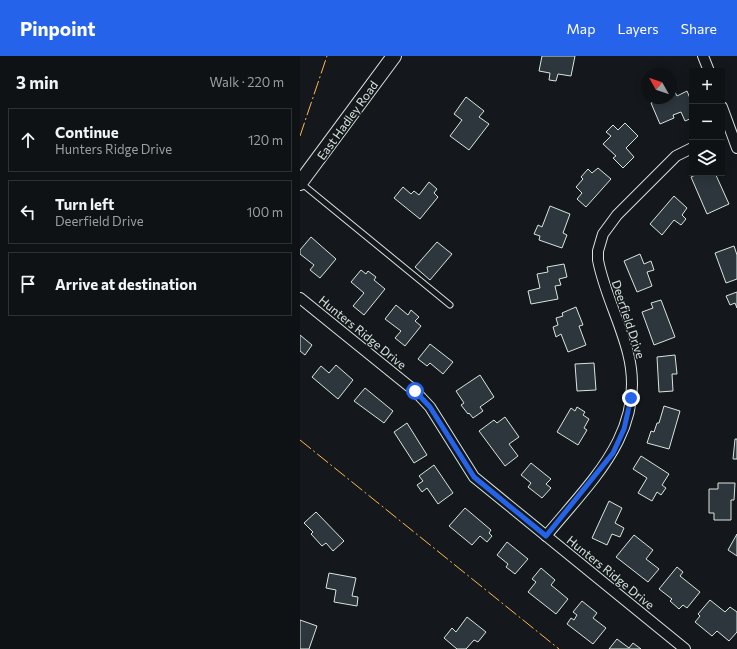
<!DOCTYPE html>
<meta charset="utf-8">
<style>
:root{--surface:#0f1215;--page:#181b1e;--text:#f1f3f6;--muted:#9b9ea0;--line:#2f3234;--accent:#2563eb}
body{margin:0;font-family:Commissioner,sans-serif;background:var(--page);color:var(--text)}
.controls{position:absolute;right:12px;top:12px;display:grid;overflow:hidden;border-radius:0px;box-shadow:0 2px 10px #0003}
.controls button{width:36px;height:36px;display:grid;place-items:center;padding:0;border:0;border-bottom:1px solid var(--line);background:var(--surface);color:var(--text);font:20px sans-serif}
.compass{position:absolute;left:341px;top:12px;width:36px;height:36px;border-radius:50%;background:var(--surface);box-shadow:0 2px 10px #0003;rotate:310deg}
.stop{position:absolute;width:12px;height:12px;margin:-9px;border:3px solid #2563eb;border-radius:50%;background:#fff}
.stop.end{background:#2563eb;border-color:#fff;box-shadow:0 1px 4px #0008}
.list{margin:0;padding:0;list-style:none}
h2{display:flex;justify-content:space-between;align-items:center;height:52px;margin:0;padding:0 16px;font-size:17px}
h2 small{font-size:13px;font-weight:400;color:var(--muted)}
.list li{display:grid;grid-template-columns:26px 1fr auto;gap:12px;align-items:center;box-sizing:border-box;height:64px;margin:0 8px 8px;padding:0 8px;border:1px solid var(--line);border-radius:0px}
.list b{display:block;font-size:15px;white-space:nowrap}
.list p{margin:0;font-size:13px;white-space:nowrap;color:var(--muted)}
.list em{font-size:13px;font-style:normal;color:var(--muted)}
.icon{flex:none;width:22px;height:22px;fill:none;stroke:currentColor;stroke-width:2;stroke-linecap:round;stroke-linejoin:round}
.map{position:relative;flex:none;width:437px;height:593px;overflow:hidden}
header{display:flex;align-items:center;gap:24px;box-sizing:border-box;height:56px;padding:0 20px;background:var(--accent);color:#fff}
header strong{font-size:19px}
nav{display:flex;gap:22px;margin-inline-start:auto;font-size:14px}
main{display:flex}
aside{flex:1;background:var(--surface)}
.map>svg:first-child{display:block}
</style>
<header>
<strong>Pinpoint</strong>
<nav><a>Map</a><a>Layers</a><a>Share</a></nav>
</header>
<main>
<aside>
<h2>3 min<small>Walk · 220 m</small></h2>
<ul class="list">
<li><svg class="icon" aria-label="ahead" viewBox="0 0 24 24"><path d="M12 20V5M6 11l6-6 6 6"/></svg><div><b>Continue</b><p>Hunters Ridge Drive</p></div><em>120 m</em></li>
<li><svg class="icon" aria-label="left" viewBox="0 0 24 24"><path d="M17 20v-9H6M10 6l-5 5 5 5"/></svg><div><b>Turn left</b><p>Deerfield Drive</p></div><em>100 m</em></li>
<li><svg class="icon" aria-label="arrive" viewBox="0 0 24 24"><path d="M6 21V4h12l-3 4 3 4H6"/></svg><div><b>Arrive at destination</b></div></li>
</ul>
</aside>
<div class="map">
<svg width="437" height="593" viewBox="0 0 437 593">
<rect width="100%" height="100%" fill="#14181c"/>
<g fill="#2c363c" stroke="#d8e6dc">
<path d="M 242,0 L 275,0 L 271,20 L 258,18 L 256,25 L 249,24 L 250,17 L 239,15 Z"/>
<path d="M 387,35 L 392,47 L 392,62 L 385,65 L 381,56 L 373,59 L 374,62 L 360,68 L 351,47 L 362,42 L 371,42 L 371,38 L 375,36 L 377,40 Z"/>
<path d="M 166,41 L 184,55 L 179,61 L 189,68 L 169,94 L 150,80 L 162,64 L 154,58 Z"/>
<path d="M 325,67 L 338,80 L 326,92 L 334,101 L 323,112 L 313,102 L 316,100 L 303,88 L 311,80 L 306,76 L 313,69 L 318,74 Z"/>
<path d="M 298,112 L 311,123 L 286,151 L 277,143 L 282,137 L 276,131 L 283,123 L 281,121 L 288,113 L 292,117 Z"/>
<path d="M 400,117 L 415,117 L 429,148 L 407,158 L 391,121 Z"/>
<path d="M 129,126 L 137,133 L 134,137 L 138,141 L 120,163 L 94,142 L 103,131 L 111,138 L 114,135 L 119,139 Z"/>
<path d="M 374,140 L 387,152 L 382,159 L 386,163 L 381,169 L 374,164 L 362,179 L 350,168 Z"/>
<path d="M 250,150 L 270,158 L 263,177 L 267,179 L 262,192 L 239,184 L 240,180 L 234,178 L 238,169 L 242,171 Z"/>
<path d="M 11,181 L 36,203 L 20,222 L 10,214 L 14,209 L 0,198 L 0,194 Z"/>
<path d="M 137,186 L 152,198 L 130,224 L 115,211 Z"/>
<path d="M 434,190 L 437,199 L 437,223 L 426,227 L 415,197 Z"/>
<path d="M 340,198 L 344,208 L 351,205 L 354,214 L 347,216 L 352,230 L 337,236 L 324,205 Z"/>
<path d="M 264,208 L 267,221 L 259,223 L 261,229 L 255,230 L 258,243 L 231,248 L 228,235 L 240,232 L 237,218 L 248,216 L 247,211 Z"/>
<path d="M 61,214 L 66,218 L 68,215 L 76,221 L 74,224 L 85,233 L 64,259 L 53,250 L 64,237 L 51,226 Z"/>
<path d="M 437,236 L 437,252 L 435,247 L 430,249 L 426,240 Z"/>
<path d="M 361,244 L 375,281 L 354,289 L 342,256 L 353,252 L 351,247 Z"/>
<path d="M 96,249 L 108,259 L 111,254 L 119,261 L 115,265 L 121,270 L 105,290 L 95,282 L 101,275 L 85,263 Z"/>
<path d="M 276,251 L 283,269 L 279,270 L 286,289 L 268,296 L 261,278 L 256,281 L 253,271 L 258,269 L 256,262 L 263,260 L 262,257 Z"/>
<path d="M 0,279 L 12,289 L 5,299 L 0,295 Z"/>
<path d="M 130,288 L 153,306 L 143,318 L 130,307 L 127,310 L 118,303 Z"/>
<path d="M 375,299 L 377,318 L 372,318 L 373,335 L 359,336 L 357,301 Z"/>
<path d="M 294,307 L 296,334 L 277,335 L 275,308 Z"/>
<path d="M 36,309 L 53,324 L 38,343 L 12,321 L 21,310 L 29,317 Z"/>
<path d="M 180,319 L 194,341 L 180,351 L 183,355 L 173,362 L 169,357 L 168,358 L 161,349 L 164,347 L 156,335 Z"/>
<path d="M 65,332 L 93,355 L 84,367 L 54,345 Z"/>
<path d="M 364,350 L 380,355 L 369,393 L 347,387 L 351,375 L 354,376 L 357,367 L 359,367 Z"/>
<path d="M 277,351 L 285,356 L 283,359 L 289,363 L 284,372 L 287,374 L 278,389 L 257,376 L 271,352 L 275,355 Z"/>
<path d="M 205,361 L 219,381 L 209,388 L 218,400 L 205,410 L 179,375 L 194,364 L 197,367 Z"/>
<path d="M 107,367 L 127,399 L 114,407 L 94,376 Z"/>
<path d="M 435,383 L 437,383 L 437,403 L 433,403 Z"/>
<path d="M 341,400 L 369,418 L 362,429 L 366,432 L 361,439 L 357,436 L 352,445 L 338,437 L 347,422 L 333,413 Z"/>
<path d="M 231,407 L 251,423 L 246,428 L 251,432 L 242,442 L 228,431 L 231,427 L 221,419 Z"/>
<path d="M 134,409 L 153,437 L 138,448 L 127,432 L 122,436 L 117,429 L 123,425 L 119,420 Z"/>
<path d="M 418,427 L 435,427 L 434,444 L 431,444 L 431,464 L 414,464 L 414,457 L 409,457 L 409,433 L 418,433 Z"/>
<path d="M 309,445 L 322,452 L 315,467 L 324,472 L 320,481 L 312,478 L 307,489 L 292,482 Z"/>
<path d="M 165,452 L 191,474 L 189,477 L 192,480 L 187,486 L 180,480 L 172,489 L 149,470 Z"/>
<path d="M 16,456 L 44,485 L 33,495 L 26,487 L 22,490 L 11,478 L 13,476 L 4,467 Z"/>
<path d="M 437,478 L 437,500 L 428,494 Z"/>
<path d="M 334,479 L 353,494 L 346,503 L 359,513 L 348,526 L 316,501 Z"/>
<path d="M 207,486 L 228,503 L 215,518 L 206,511 L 208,508 L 197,499 Z"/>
<path d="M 377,511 L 383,516 L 380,520 L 400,536 L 387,552 L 383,549 L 379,553 L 370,545 L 372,543 L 359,533 Z"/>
<path d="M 241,512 L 255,524 L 251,529 L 268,543 L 256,558 L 228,536 L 236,526 L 232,523 Z"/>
<path d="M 29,517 L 56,522 L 52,540 L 58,541 L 57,550 L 34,546 L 36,534 L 26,532 Z"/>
<path d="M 410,544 L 425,556 L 430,551 L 437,556 L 437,576 L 429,585 L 417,575 L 412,580 L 395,566 L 400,560 L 398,558 Z"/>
<path d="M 282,545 L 297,557 L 293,562 L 306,572 L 293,588 L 267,568 L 271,562 L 274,564 L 277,559 L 273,556 Z"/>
<path d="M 167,561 L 186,576 L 178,586 L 174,584 L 166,593 L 157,593 L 144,582 L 152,572 L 156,576 Z"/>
<path d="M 0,564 L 17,570 L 9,593 L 0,593 Z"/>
<path d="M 317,583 L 329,592 L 333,587 L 341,593 L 309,593 Z"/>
</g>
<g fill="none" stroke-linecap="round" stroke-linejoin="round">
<g stroke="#d8e6dc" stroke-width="7">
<path id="lane" d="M 1,127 L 150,249"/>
</g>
<g stroke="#d8e6dc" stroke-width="12">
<g id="street">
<path d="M 403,0 L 409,15"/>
<path d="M 422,51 L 437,92"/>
<path d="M 0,242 L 115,335 L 130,351 L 174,421 L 385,593"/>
<path d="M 246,480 C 291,425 348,375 328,297 C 320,265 304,236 298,204 L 298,195 L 303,178 L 317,159 L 376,100 L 392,92"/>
</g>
</g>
<g stroke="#d8e6dc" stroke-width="16">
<path id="secondary" d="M 0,127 L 94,0"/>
</g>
<use href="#lane" stroke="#14181c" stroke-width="5"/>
<use href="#street" stroke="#14181c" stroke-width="10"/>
<use href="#secondary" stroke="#14181c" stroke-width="14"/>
<g stroke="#ffb74d" stroke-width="1" stroke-dasharray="14 3 2 3" stroke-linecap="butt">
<path d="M 0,80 L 27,0"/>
<path d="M 0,384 L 259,593"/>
</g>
</g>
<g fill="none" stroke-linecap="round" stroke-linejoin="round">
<path stroke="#2563eb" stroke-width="5" d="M 115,335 L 130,351 L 174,421 L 246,480 L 313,397 L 324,373 L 331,342"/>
</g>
<g text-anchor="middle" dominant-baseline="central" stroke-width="3" stroke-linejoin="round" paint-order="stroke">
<g font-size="12" fill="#d8e6dc" stroke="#14181c">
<text transform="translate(47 64) rotate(-54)">East Hadley Road</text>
<text transform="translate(329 263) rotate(72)">Deerfield Drive</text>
<text transform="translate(63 276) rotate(39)">Hunters Ridge Drive</text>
<text transform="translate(311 516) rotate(39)">Hunters Ridge Drive</text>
</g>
</g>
</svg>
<div class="controls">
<button>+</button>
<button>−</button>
<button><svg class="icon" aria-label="layers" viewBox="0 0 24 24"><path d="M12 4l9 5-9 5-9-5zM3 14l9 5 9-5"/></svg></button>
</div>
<svg class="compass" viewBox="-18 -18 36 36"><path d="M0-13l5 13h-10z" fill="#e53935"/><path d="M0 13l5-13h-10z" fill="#9b9ea0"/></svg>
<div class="stop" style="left:115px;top:335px"></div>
<div class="stop end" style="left:331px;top:342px"></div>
</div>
</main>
